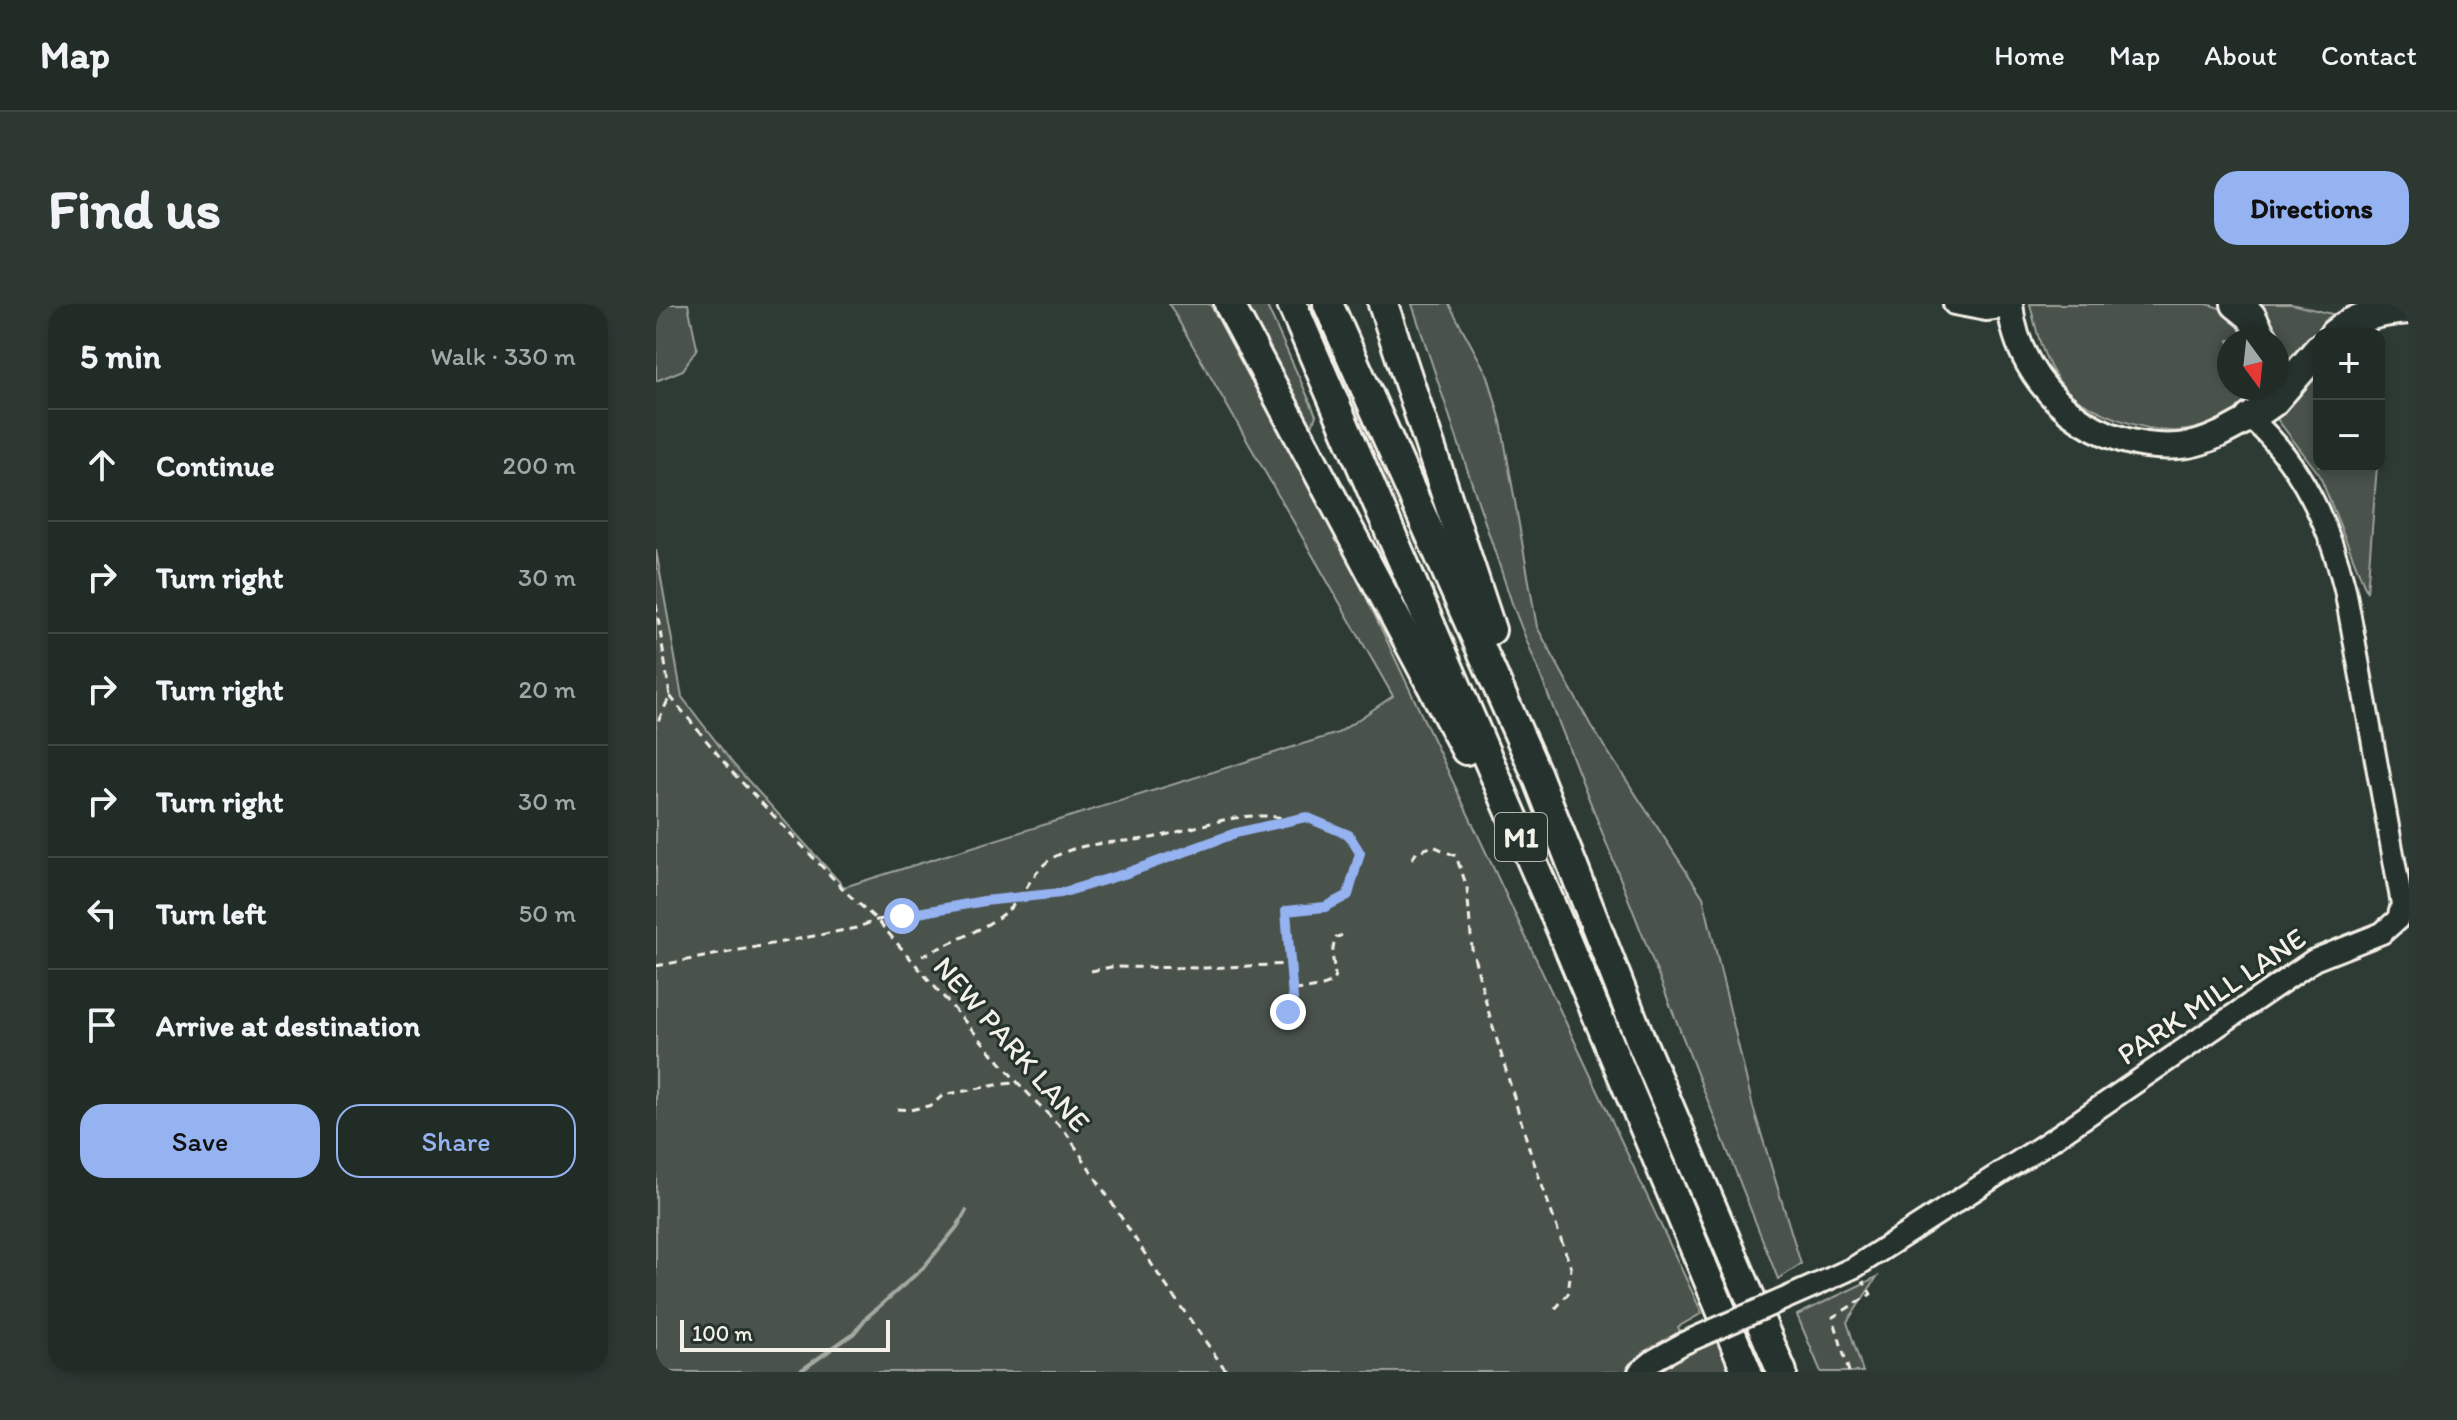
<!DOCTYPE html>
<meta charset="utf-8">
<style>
:root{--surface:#222c27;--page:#2e3833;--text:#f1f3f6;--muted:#a2a7a7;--line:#3f4844;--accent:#95b2f1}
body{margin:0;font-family:Itim,sans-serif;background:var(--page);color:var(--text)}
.controls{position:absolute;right:24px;top:24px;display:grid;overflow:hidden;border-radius:16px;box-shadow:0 4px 12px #0003}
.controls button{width:72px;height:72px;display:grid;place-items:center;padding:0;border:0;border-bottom:2px solid var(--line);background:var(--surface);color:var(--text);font:40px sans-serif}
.compass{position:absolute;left:1561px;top:24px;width:72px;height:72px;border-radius:50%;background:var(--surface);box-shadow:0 4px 12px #0003;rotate:165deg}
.scale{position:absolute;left:24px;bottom:20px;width:210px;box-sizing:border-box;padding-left:8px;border:4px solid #f4f1e8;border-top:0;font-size:22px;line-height:28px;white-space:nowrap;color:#f4f1e8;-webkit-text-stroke:6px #26332d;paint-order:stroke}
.stop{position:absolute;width:24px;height:24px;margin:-18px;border:6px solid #95b2f1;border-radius:50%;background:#fff}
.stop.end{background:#95b2f1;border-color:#fff;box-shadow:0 2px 8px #0008}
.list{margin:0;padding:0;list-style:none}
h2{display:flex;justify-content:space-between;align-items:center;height:104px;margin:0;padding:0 32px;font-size:34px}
h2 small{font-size:26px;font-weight:400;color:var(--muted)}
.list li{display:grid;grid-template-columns:52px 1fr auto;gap:24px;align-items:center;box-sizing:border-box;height:112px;padding:0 32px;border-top:2px solid var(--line)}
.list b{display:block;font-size:30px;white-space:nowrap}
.list em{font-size:26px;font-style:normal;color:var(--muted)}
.actions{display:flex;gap:16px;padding:24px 32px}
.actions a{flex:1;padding:18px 0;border:2px solid var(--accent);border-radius:24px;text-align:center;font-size:28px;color:var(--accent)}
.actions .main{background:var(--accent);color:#111}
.icon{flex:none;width:44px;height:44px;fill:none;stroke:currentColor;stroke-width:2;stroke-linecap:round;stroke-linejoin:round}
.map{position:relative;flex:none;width:1753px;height:1068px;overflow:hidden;border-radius:24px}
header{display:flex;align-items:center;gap:48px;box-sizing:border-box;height:112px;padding:0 40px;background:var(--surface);border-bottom:2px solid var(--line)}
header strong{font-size:38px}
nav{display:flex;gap:44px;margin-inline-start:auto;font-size:28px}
.intro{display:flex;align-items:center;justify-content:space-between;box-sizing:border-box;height:192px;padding:0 48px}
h1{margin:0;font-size:56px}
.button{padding:20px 36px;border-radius:24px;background:var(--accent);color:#111;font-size:28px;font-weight:700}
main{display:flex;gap:48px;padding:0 48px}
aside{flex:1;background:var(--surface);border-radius:24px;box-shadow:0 4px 12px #0003}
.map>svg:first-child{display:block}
</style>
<header>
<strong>Map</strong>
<nav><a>Home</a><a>Map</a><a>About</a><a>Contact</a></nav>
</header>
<div class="intro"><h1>Find us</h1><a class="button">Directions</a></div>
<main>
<aside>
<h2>5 min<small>Walk · 330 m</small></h2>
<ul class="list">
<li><svg class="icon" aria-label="ahead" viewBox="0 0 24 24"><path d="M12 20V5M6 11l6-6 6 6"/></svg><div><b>Continue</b></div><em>200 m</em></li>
<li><svg class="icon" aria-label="right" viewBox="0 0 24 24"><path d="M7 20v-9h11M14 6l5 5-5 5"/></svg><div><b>Turn right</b></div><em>30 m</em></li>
<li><svg class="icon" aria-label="right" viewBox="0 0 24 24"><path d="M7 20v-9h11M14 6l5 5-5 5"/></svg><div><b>Turn right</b></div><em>20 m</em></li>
<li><svg class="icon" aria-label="right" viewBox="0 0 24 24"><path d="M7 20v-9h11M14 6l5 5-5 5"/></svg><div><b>Turn right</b></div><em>30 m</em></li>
<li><svg class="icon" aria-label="left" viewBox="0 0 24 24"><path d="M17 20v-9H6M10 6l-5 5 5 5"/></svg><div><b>Turn left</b></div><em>50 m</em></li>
<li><svg class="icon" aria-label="arrive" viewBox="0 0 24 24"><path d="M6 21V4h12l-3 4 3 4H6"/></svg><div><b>Arrive at destination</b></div></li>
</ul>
<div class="actions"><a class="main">Save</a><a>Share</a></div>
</aside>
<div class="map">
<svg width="1753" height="1068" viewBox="0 0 1753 1068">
<rect width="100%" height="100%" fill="#2e3b34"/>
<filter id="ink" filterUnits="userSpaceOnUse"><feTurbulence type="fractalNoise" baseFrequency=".0125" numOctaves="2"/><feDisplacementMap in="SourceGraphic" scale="16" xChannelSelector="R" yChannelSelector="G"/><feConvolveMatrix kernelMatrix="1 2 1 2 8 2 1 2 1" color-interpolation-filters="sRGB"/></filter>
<g filter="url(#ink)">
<g fill="#48524c" stroke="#9ea29a" stroke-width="2">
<path d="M 0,0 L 32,0 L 41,44 L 27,66 L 0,77 Z"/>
<path d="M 513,0 L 554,0 L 700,271 L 1046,1009 L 1022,1023 L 1028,1039 L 983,1068 L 0,1068 L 0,246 L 26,393 L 78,461 L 188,583 L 682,429 L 737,392 Z"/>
<path d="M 589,0 L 610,0 L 660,111 L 655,125 Z"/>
<path d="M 756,0 L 793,0 L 832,72 L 845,118 L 881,323 L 935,422 L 1047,593 L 1097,803 L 1145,960 L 1122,975 L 857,302 Z"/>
<path d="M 1374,0 L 1551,0 L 1570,6 L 1596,36 L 1573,36 L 1573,84 L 1594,84 L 1584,109 C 1567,115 1549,123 1531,126 C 1499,133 1426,107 1406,81 C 1387,57 1381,29 1374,0 Z"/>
<path d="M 1591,0 L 1635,0 L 1688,13 L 1663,30 L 1663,33 L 1621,82 L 1621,36 Z"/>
<path d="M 1663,69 L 1663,162 L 1721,162 L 1711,288 L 1663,170 L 1621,115 Z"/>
<path d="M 1221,973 L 1191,1018 L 1207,1068 L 1165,1068 L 1141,1011 Z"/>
<path d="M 1063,1032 L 1078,1068 L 996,1068 L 1005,1061 Z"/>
</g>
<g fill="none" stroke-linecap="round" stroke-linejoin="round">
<path stroke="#a4a8a0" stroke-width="4" d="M 143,1068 L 198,1029 L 210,1014 L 267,964 L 301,923 L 310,907"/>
<g stroke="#f4f1e8" stroke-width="26">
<g id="minor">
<path d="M 1298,0 L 1330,6 L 1354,3"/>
<path d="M 1162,980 L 1199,963 L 1397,835 L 1658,656 L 1726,629 L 1742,615 L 1746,600 L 1689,285 C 1673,221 1644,157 1594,114"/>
<path d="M 983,1068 L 998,1056 L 1028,1039"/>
</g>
</g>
<g stroke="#f4f1e8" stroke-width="30">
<path id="major" d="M 1354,0 C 1362,87 1445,153 1532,141 C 1553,138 1576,124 1594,114"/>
</g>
<g stroke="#f4f1e8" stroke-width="34">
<g id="highway">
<path d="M 573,0 L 810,446"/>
<path d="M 636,0 L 906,627 L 1091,1068"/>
<path d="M 672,0 L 881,471 L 985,737 L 1126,1068"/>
<path d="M 727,0 L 835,326"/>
<path d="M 1580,0 L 1595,12 L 1608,36"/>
<path d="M 1678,30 C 1700,12 1725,7 1753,5"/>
<path d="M 1594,114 L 1617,98 L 1663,45"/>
</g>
</g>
<g stroke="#f4f1e8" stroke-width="3" stroke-dasharray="8 6" stroke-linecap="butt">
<path d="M 0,300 L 14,392 L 0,422"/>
<path d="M 14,392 L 77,469 L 192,590 L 221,616 L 363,780 L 411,830 L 504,973 L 571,1068"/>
<path d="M 756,555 L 761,548 L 777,542 L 800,552 L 811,583 L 816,645 L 832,706 L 874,847 L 915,964 L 912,990 L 899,1005"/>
<path d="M 266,652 C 295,638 328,626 352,606 C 370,590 378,563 400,552 C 428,537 465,539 495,534 C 542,525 584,504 632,515"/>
<path d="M 0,662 L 200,624 L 221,616 L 328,597 L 405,589 L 468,570 L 580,529 L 650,513 L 693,531 L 704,549 L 692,591 L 669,603 L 630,607 L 637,686 L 637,695 L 632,708"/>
<path d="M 435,667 L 455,663 L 550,664 L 635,660"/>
<path d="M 638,686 C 705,681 666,668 680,634 L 686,631"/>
<path d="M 241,805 L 254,806 L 276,801 L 287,791 L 346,780 L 360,779"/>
<path d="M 1193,1068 L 1177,1013 L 1215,990 L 1207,977"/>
</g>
<use href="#minor" stroke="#26332d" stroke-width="20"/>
<use href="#major" stroke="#26332d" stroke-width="24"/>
<use href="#highway" stroke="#26332d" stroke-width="28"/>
<g stroke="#f4f1e8" stroke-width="26" stroke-linecap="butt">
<path id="minor-bridge" d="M 1028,1039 L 1162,980"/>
</g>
<use href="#minor-bridge" stroke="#26332d" stroke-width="20"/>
</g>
</g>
<g fill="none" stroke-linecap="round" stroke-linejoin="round" filter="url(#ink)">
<path stroke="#95b2f1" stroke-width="10" d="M 246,612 L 328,597 L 405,589 L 468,570 L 580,529 L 650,513 L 693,531 L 704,549 L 692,591 L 669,603 L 630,607 L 637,695 L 632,708"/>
</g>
<g text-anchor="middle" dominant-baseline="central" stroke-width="6" stroke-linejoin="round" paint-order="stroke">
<rect fill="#26332d" stroke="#b6b8b0" stroke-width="2" x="839" y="509" width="52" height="48" rx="6"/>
<g font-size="28" font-weight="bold" fill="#f4f1e8">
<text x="865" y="533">M1</text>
</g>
<g font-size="30" fill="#f4f1e8" stroke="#26332d">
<text transform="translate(1555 692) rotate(-34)">PARK MILL LANE</text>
<text transform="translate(356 740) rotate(49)">NEW PARK LANE</text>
</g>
</g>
</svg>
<div class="controls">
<button>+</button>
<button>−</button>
</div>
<svg class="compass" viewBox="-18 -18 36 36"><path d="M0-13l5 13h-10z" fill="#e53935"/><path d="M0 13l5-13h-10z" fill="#a2a7a7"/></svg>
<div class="scale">100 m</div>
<div class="stop" style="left:246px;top:612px"></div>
<div class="stop end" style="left:632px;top:708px"></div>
</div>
</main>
